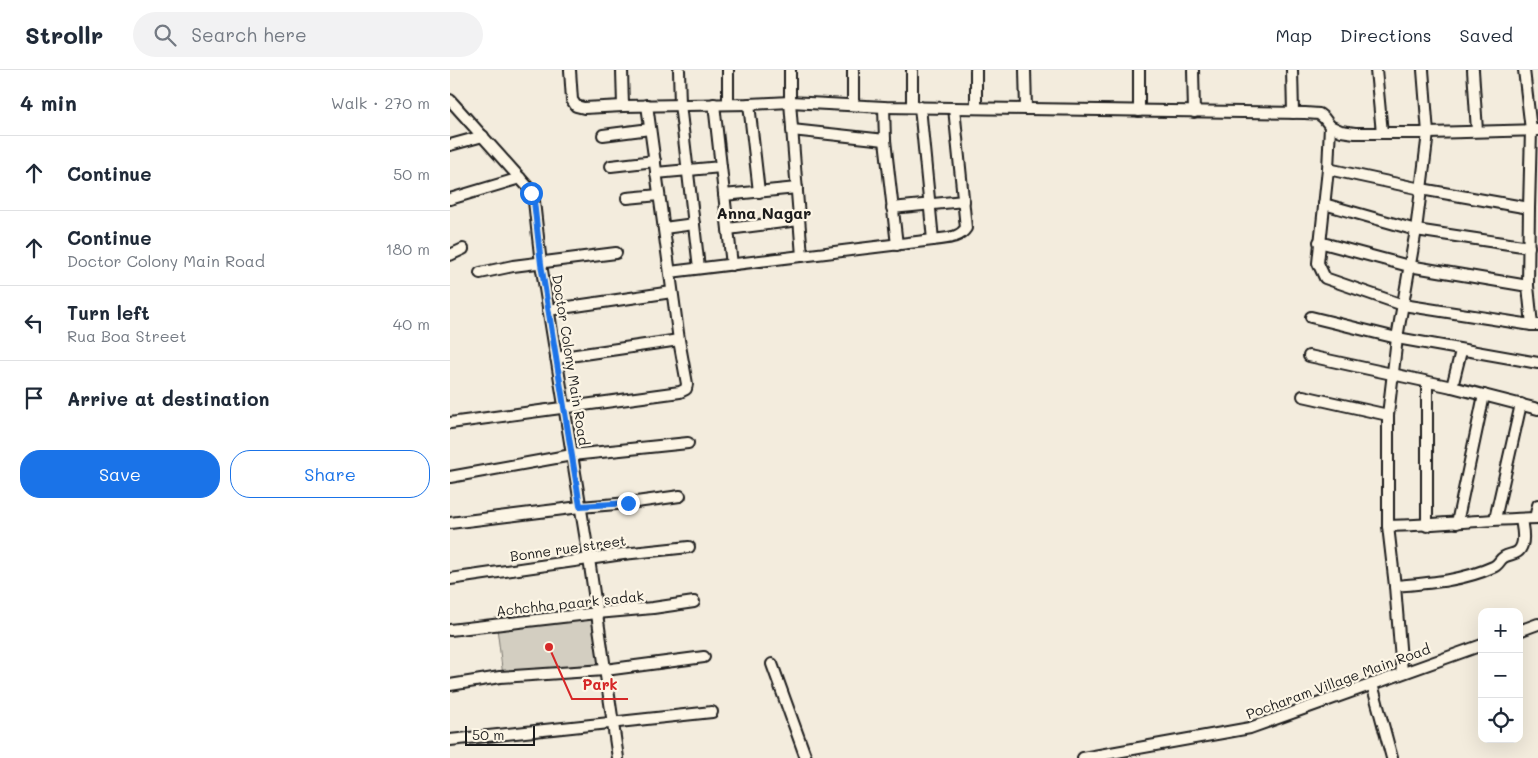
<!DOCTYPE html>
<meta charset="utf-8">
<style>
:root{--surface:#fff;--page:#f2f2f3;--text:#1f2937;--muted:#747a83;--line:#e0e1e3;--accent:#1a73e8}
body{margin:0;font-family:Mali,sans-serif;background:var(--page);color:var(--text)}
.controls{position:absolute;right:15px;bottom:15px;display:grid;overflow:hidden;border-radius:10px;box-shadow:0 5px 20px #0002}
.controls button{width:45px;height:45px;display:grid;place-items:center;padding:0;border:0;border-bottom:1px solid var(--line);background:var(--surface);color:var(--text);font:25px sans-serif}
.scale{position:absolute;left:15px;bottom:12px;width:70px;box-sizing:border-box;padding-left:5px;border:2px solid #1c1c1c;border-top:0;font-size:14px;line-height:18px;white-space:nowrap;color:#1c1c1c;-webkit-text-stroke:4px #fcf5e5;paint-order:stroke}
.stop{position:absolute;width:15px;height:15px;margin:-11px;border:4px solid #1a73e8;border-radius:50%;background:#fff}
.stop.end{background:#1a73e8;border-color:#fff;box-shadow:0 1px 5px #0008}
.list{margin:0;padding:0;list-style:none}
h2{display:flex;justify-content:space-between;align-items:center;height:65px;margin:0;padding:0 20px;font-size:21px}
h2 small{font-size:16px;font-weight:400;color:var(--muted)}
.list li{display:grid;grid-template-columns:32px 1fr auto;gap:15px;align-items:center;box-sizing:border-box;height:75px;padding:0 20px;border-top:1px solid var(--line)}
.list b{display:block;font-size:19px;white-space:nowrap}
.list p{margin:0;font-size:16px;white-space:nowrap;color:var(--muted)}
.list em{font-size:16px;font-style:normal;color:var(--muted)}
.actions{display:flex;gap:10px;padding:15px 20px}
.actions a{flex:1;padding:11px 0;border:1px solid var(--accent);border-radius:20px;text-align:center;font-size:18px;color:var(--accent)}
.actions .main{background:var(--accent);color:#fff}
.icon{flex:none;width:28px;height:28px;fill:none;stroke:currentColor;stroke-width:2;stroke-linecap:round;stroke-linejoin:round}
.map{position:relative;flex:none;width:1088px;height:688px;overflow:hidden}
header{display:flex;align-items:center;gap:30px;box-sizing:border-box;height:70px;padding:0 25px;background:var(--surface);border-bottom:1px solid var(--line)}
header strong{font-size:24px}
nav{display:flex;gap:28px;margin-inline-start:auto;font-size:18px}
.search{width:350px;height:45px;background:var(--page);display:flex;align-items:center;gap:12px;box-sizing:border-box;padding:0 18px;border-radius:28px;color:var(--muted);font-size:19px}
main{display:flex}
aside{flex:1;background:var(--surface)}
.map>svg:first-child{display:block}
</style>
<header>
<strong>Strollr</strong>
<div class="search"><svg class="icon" aria-label="search" viewBox="0 0 24 24"><circle cx="10" cy="10" r="6"/><path d="M15 15l6 6"/></svg>Search here</div>
<nav><a>Map</a><a>Directions</a><a>Saved</a></nav>
</header>
<main>
<aside>
<h2>4 min<small>Walk · 270 m</small></h2>
<ul class="list">
<li><svg class="icon" aria-label="ahead" viewBox="0 0 24 24"><path d="M12 20V5M6 11l6-6 6 6"/></svg><div><b>Continue</b></div><em>50 m</em></li>
<li><svg class="icon" aria-label="ahead" viewBox="0 0 24 24"><path d="M12 20V5M6 11l6-6 6 6"/></svg><div><b>Continue</b><p>Doctor Colony Main Road</p></div><em>180 m</em></li>
<li><svg class="icon" aria-label="left" viewBox="0 0 24 24"><path d="M17 20v-9H6M10 6l-5 5 5 5"/></svg><div><b>Turn left</b><p>Rua Boa Street</p></div><em>40 m</em></li>
<li><svg class="icon" aria-label="arrive" viewBox="0 0 24 24"><path d="M6 21V4h12l-3 4 3 4H6"/></svg><div><b>Arrive at destination</b></div></li>
</ul>
<div class="actions"><a class="main">Save</a><a>Share</a></div>
</aside>
<div class="map">
<svg width="1088" height="688" viewBox="0 0 1088 688">
<rect width="100%" height="100%" fill="#f3ecdd"/>
<filter id="ink" filterUnits="userSpaceOnUse"><feTurbulence type="fractalNoise" baseFrequency=".02" numOctaves="2"/><feDisplacementMap in="SourceGraphic" scale="10" xChannelSelector="R" yChannelSelector="G"/><feConvolveMatrix kernelMatrix="1 2 1 2 8 2 1 2 1" color-interpolation-filters="sRGB"/></filter>
<g filter="url(#ink)">
<path fill="#d3cec1" stroke="#78756e" d="M 145,548 L 151,595 L 53,606 L 47,558 Z"/>
<g fill="none" stroke-linecap="round" stroke-linejoin="round">
<g stroke="#1c1c1c" stroke-width="14">
<g id="minor">
<path d="M 120,0 L 122,30 L 126,36 L 134,38 L 173,36 L 299,34 L 340,32 L 434,37 L 855,43 L 869,44 L 874,48 L 880,56 L 891,61 L 905,63 L 978,63 L 1088,60"/>
<path d="M 172,0 L 173,36"/>
<path d="M 229,0 L 230,34 L 249,198"/>
<path d="M 278,0 L 278,34"/>
<path d="M 340,0 L 340,32 L 352,186"/>
<path d="M 403,0 L 403,35"/>
<path d="M 462,0 L 462,37"/>
<path d="M 526,0 L 526,38"/>
<path d="M 575,0 L 576,39"/>
<path d="M 689,0 L 689,41"/>
<path d="M 743,0 L 744,42"/>
<path d="M 842,0 L 843,43"/>
<path d="M 926,0 L 932,63"/>
<path d="M 1023,0 L 1027,61"/>
<path d="M 1074,0 L 1081,60 L 1079,138 L 1078,216 L 1082,255"/>
<path d="M 0,30 L 77,116 L 84,131 L 91,194 L 139,489 L 168,688"/>
<path d="M 264,34 L 282,195"/>
<path d="M 299,34 L 309,122"/>
<path d="M 434,37 L 435,70 L 447,175"/>
<path d="M 470,37 L 483,170"/>
<path d="M 880,56 L 878,99 L 868,193 L 875,208 L 953,235 L 1082,255 L 1088,255"/>
<path d="M 342,60 L 435,70"/>
<path d="M 153,65 L 200,59"/>
<path d="M 0,75 L 33,66"/>
<path d="M 161,96 L 205,91"/>
<path d="M 878,99 L 971,119 L 1079,138"/>
<path d="M 206,103 L 271,97"/>
<path d="M 274,125 L 347,118"/>
<path d="M 177,128 L 209,125"/>
<path d="M 0,129 L 70,108"/>
<path d="M 874,134 L 966,160 L 1079,177"/>
<path d="M 442,138 L 514,131"/>
<path d="M 214,158 L 244,154"/>
<path d="M 278,159 L 349,150"/>
<path d="M 869,172 L 959,196 L 1078,216"/>
<path d="M 0,185 L 13,179"/>
<path d="M 220,202 L 483,170 C 495,168 509,169 516,158 L 504,38"/>
<path d="M 30,203 L 63,196 L 166,183"/>
<path d="M 98,240 L 222,222"/>
<path d="M 861,247 L 947,268 L 1088,293"/>
<path d="M 859,286 L 1002,317 L 1088,339"/>
<path d="M 106,288 L 229,270"/>
<path d="M 1002,317 L 1011,281"/>
<path d="M 853,326 L 938,345"/>
<path d="M 0,353 L 230,322 L 236,319 L 237,314 L 229,270 L 197,35"/>
<path d="M 0,407 L 122,385 L 238,373"/>
<path d="M 1085,448 L 1088,435"/>
<path d="M 1045,449 L 1071,334"/>
<path d="M 0,453 L 130,437 L 179,433 L 230,426"/>
<path d="M 1007,453 L 1034,325"/>
<path d="M 938,456 C 988,455 1038,449 1088,448"/>
<path d="M 977,456 L 977,313"/>
<path d="M 0,509 L 173,484 L 239,477"/>
<path d="M 945,516 C 979,513 1012,511 1043,497 C 1049,495 1049,490 1054,487 C 1061,483 1069,485 1072,475 C 1075,467 1072,457 1071,449"/>
<path d="M 0,560 L 147,543 L 203,538 L 244,532"/>
<path d="M 1069,561 L 1088,554"/>
<path d="M 322,594 L 356,688"/>
<path d="M 952,602 L 945,516 L 938,456 L 938,345 L 947,268 L 966,160 L 978,63 L 973,0"/>
<path d="M 922,614 L 942,688"/>
<path d="M 0,615 L 50,607 L 155,600 L 254,587"/>
<path d="M 0,670 L 262,642"/>
<path d="M 633,688 L 800,658 L 1032,575"/>
</g>
</g>
<use href="#minor" stroke="#fcf5e5" stroke-width="10"/>
</g>
</g>
<g fill="none" stroke-linecap="round" stroke-linejoin="round" filter="url(#ink)">
<path stroke="#1a73e8" stroke-width="6" d="M 81,123 L 84,131 L 91,194 L 130,436 L 178,433"/>
</g>
<g text-anchor="middle" dominant-baseline="central" stroke-width="4.5" stroke-linejoin="round" paint-order="stroke">
<g font-size="14" fill="#1c1c1c" stroke="#fcf5e5">
<text transform="translate(121 290) rotate(81)">Doctor Colony Main Road</text>
<text transform="translate(118 478) rotate(-8)">Bonne rue street</text>
<text transform="translate(120 533) rotate(-6)">Achchha paark sadak</text>
<text transform="translate(888 611) rotate(-20)">Pocharam Village Main Road</text>
</g>
<g font-size="16" font-weight="bold" fill="#1c1c1c" stroke="#fcf5e5">
<text x="314" y="142">Anna Nagar</text>
</g>
</g>
<path fill="none" stroke="#d62828" stroke-width="2" d="M99 577L122 629H178"/>
<circle fill="#d62828" stroke="#fcf5e5" stroke-width="2" cx="99" cy="577" r="5"/>
<g font-size="15" text-anchor="middle" font-weight="bold" fill="#d62828" stroke="#fcf5e5" stroke-width="4.5" stroke-linejoin="round" paint-order="stroke">
<text x="150" y="620">Park</text>
</g>
</svg>
<div class="controls">
<button>+</button>
<button>−</button>
<button><svg class="icon" aria-label="locate" viewBox="0 0 24 24"><circle cx="12" cy="12" r="6"/><path d="M12 2v4M12 18v4M2 12h4M18 12h4"/></svg></button>
</div>
<div class="scale">50 m</div>
<div class="stop" style="left:81px;top:123px"></div>
<div class="stop end" style="left:178px;top:433px"></div>
</div>
</main>
